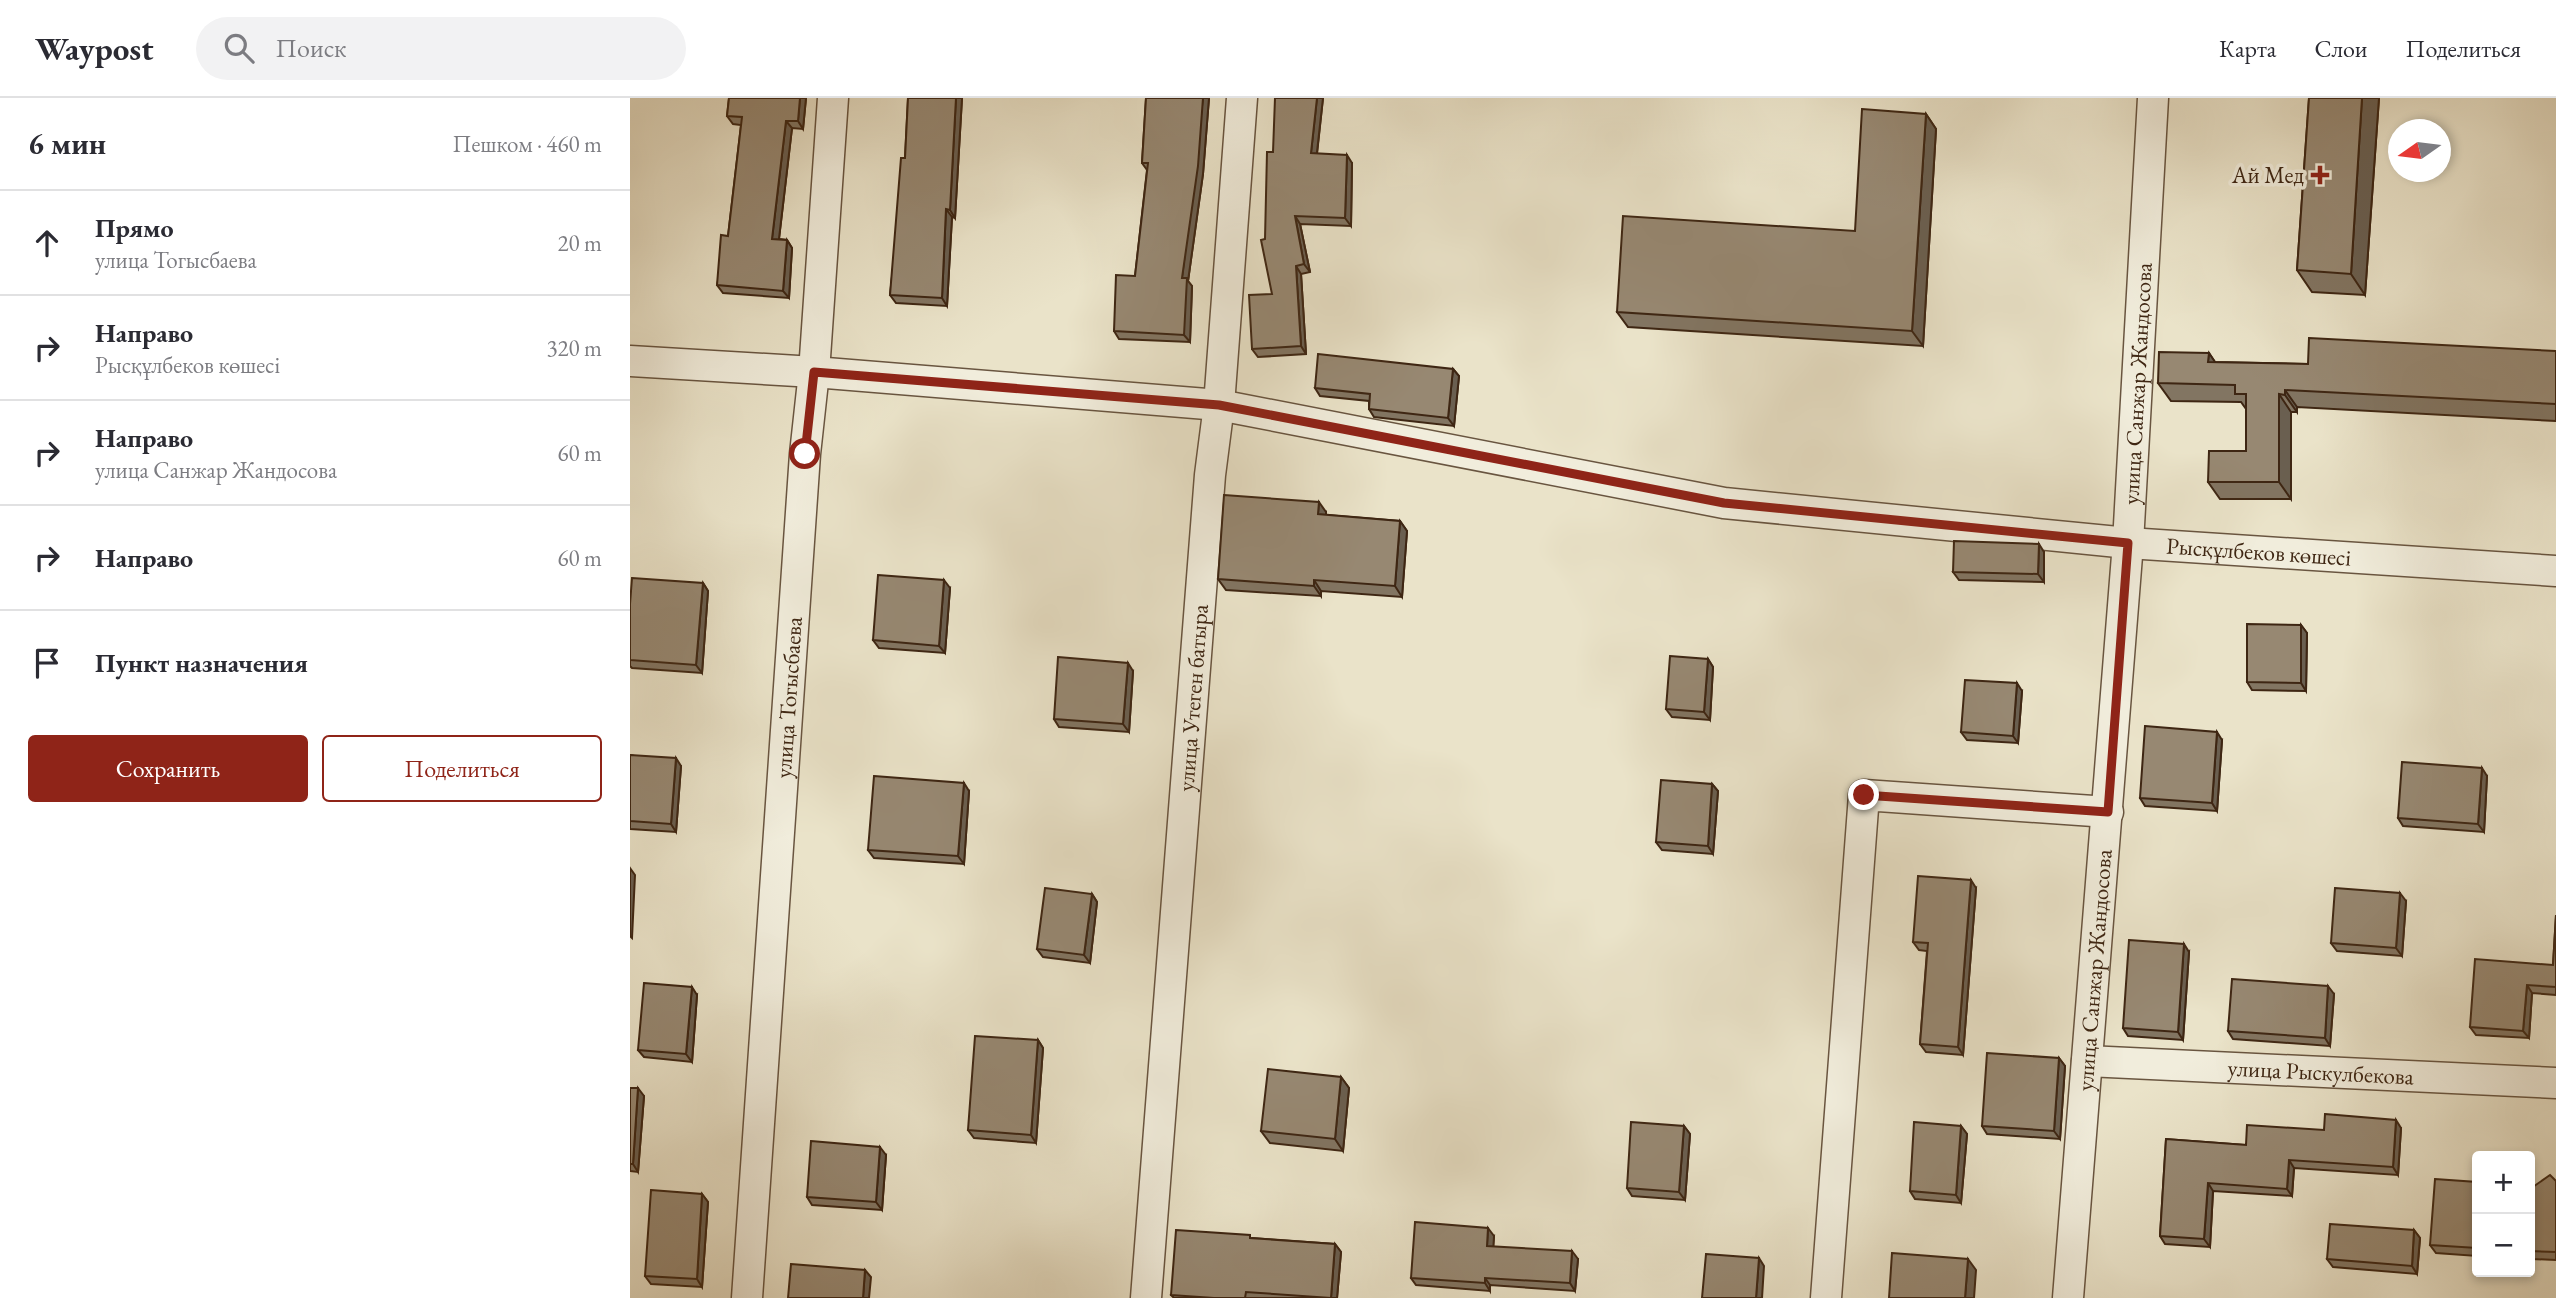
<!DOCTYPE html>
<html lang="ru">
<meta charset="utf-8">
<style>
:root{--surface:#fff;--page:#f2f2f3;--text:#2b2b33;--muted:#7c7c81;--line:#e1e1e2;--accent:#8f2418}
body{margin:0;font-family:"EB Garamond",serif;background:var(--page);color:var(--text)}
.controls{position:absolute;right:21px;bottom:21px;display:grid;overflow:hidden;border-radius:7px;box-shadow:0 4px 10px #0003}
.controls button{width:63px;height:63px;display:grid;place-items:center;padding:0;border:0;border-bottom:2px solid var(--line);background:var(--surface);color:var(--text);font:35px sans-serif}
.compass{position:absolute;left:1758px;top:21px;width:63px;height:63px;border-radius:50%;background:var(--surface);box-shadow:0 4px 10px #0003;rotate:256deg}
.stop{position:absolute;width:21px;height:21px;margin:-16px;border:5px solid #8f2418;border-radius:50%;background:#fff}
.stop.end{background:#8f2418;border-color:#fff;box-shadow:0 2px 7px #0008}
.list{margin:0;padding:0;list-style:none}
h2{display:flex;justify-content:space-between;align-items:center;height:91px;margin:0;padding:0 28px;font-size:30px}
h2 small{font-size:23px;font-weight:400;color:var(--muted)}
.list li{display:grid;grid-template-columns:46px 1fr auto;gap:21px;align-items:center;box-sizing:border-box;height:105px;padding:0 28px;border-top:2px solid var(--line)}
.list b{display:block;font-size:26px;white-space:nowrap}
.list p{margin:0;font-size:23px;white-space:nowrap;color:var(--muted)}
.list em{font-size:23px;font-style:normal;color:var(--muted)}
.actions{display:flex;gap:14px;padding:21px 28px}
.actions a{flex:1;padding:16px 0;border:2px solid var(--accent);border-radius:7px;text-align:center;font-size:24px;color:var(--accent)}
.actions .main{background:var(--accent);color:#fff}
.icon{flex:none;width:38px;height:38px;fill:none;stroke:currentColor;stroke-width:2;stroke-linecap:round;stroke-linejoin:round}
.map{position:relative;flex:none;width:1926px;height:1200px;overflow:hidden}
header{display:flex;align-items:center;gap:42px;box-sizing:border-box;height:98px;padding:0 35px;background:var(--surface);border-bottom:2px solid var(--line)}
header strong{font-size:33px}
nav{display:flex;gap:38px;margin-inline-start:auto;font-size:24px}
.search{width:490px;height:63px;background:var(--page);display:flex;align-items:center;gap:18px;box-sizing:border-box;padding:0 24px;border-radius:38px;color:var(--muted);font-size:26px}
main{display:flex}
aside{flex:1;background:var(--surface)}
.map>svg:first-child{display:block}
</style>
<header>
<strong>Waypost</strong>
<div class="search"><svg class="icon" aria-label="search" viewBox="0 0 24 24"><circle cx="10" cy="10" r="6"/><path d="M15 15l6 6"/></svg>Поиск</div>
<nav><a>Карта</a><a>Слои</a><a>Поделиться</a></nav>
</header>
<main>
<aside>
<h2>6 мин<small>Пешком · 460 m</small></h2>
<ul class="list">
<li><svg class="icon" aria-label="ahead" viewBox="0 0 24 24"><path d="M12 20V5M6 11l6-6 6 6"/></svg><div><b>Прямо</b><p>улица Тогысбаева</p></div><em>20 m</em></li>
<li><svg class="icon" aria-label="right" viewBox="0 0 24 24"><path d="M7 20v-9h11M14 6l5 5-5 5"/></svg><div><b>Направо</b><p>Рысқұлбеков көшесі</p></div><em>320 m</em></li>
<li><svg class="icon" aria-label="right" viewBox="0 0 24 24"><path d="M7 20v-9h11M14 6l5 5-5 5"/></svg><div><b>Направо</b><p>улица Санжар Жандосова</p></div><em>60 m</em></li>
<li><svg class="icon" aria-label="right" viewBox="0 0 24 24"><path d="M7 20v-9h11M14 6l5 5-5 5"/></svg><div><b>Направо</b></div><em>60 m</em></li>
<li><svg class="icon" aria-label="arrive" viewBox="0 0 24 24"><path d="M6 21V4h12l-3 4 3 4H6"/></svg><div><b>Пункт назначения</b></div></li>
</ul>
<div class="actions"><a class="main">Сохранить</a><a>Поделиться</a></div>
</aside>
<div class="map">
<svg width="1926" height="1200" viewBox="0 0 1926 1200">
<rect width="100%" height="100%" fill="#eae3c9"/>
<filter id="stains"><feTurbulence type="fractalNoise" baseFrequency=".00286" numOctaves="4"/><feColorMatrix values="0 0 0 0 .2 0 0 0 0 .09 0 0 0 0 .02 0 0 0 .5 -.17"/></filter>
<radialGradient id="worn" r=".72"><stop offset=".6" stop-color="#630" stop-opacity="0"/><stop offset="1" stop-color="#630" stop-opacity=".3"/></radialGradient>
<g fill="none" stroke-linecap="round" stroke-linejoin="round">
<g stroke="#695540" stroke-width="33">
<g id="street">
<path id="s1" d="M 0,263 L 184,274 L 589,307 L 1094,405 L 1498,445 L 1926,473"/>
<path id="s2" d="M 1457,963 L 1926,985"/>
<path id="s3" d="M 117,1200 L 175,356 L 184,274 L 203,0"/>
<path id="s4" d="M 516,1200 L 580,377 L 589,307 L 612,0"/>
<path d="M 1196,1200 L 1234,697 L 1478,714"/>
<path id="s5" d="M 1438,1200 L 1498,445 L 1523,0"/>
</g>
</g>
<use href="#street" stroke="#f1eddc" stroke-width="30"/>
</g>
<g fill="#827562" stroke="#3e2613" stroke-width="2">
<path d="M 99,0 L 176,0 L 173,31 L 162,30 L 149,141 L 157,142 L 162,150 L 159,200 L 93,195 L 87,187 L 98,138 L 111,27 L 103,26 L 97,18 Z"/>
<path d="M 278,0 L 332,0 L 325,120 L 322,119 L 317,208 L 266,205 L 260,197 L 275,60 Z"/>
<path d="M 516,0 L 579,0 L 573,76 L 558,183 L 562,188 L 560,244 L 489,241 L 484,233 L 505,178 L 517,72 L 512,65 Z"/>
<path d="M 693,0 L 687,56 L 722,65 L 721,128 L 670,126 L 680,174 L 671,176 L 676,256 L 628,259 L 622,251 L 642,196 L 643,54 Z"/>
<path d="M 1679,0 L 1749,0 L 1735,197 L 1682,194 L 1667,172 Z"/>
<path d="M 1296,16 L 1306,31 L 1293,248 L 998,229 L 987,214 L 1225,133 Z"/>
<path d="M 1926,253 L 1926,323 L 1667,309 L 1667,314 L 1661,314 L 1661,401 L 1590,401 L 1578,384 L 1616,353 L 1616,311 L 1611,304 L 1541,303 L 1528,285 L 1579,255 L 1585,264 L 1678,266 Z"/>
<path d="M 823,271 L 829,278 L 824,328 L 744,319 L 739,311 L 739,303 L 690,298 L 685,290 Z"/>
<path d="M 696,414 L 696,417 L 770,423 L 777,433 L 772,499 L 691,493 L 691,498 L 596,492 L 588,481 Z"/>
<path d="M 1414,454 L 1414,484 L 1329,482 L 1323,474 Z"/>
<path d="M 73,485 L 78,493 L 72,575 L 2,570 L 0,568 L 0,506 Z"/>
<path d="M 320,490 L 315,555 L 249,550 L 243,542 Z"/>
<path d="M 1671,527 L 1677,535 L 1676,593 L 1622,592 L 1617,584 Z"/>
<path d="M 1078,561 L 1083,569 L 1080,622 L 1042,619 L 1036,611 Z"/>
<path d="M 503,573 L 499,634 L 429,629 L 424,621 Z"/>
<path d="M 1392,593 L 1388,645 L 1337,642 L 1331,634 Z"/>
<path d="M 1592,642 L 1587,713 L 1515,708 L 1510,700 Z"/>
<path d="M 0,657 L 51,668 L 46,734 L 0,731 Z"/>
<path d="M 1857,678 L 1854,734 L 1773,728 L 1768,720 Z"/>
<path d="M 1082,686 L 1088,693 L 1083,756 L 1032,752 L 1026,744 Z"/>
<path d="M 339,693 L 334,766 L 244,760 L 238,752 Z"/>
<path d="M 1346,790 L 1333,957 L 1296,954 L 1290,946 L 1297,853 L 1289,852 L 1283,844 Z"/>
<path d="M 462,796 L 467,804 L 460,865 L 413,859 L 407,851 Z"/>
<path d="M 1776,803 L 1772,858 L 1707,853 L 1701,845 Z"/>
<path d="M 1926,817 L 1926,897 L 1902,895 L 1899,940 L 1846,937 L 1840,929 L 1923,867 Z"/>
<path d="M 1559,854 L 1553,942 L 1498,938 L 1493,930 Z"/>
<path d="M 1704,896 L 1700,948 L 1603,941 L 1598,933 Z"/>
<path d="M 67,897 L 62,964 L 14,959 L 8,952 Z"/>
<path d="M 408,942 L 413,950 L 406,1045 L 344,1040 L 338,1032 Z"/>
<path d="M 1429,960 L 1435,968 L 1430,1041 L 1357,1036 L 1352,1028 Z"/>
<path d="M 711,979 L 719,990 L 713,1053 L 640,1045 L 631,1033 Z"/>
<path d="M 0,990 L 14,998 L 8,1074 L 0,1073 Z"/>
<path d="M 1054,1028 L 1060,1036 L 1055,1102 L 1002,1098 L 997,1090 Z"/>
<path d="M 1331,1028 L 1337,1036 L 1331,1105 L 1285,1101 L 1280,1093 Z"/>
<path d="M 1771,1030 L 1768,1077 L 1664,1070 L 1662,1098 L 1583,1093 L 1580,1149 L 1535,1146 L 1530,1138 L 1536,1041 L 1616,1047 L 1694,1032 Z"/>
<path d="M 256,1057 L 252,1112 L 182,1107 L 177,1099 Z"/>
<path d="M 1926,1083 L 1926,1162 L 1902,1161 L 1900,1158 L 1900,1091 Z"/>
<path d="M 1847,1084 L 1847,1158 L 1806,1155 L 1800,1147 Z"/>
<path d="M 72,1096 L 78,1104 L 72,1189 L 21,1186 L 15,1178 Z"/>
<path d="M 1784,1132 L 1790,1140 L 1787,1176 L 1703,1169 L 1697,1161 Z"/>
<path d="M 864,1138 L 863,1149 L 948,1161 L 945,1193 L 860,1187 L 860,1193 L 786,1187 L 781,1180 Z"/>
<path d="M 622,1140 L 705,1146 L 711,1154 L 707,1200 L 544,1200 L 541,1197 Z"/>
</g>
<g fill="#6a5f50" stroke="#3e2613" stroke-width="2">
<path d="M 170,0 L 176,0 L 173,31 L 168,23 Z"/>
<path d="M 326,0 L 332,0 L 325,120 L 320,112 Z"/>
<path d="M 573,0 L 579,0 L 573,76 L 558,183 L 562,188 L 560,244 L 554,237 L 552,180 Z"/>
<path d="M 687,0 L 693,0 L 686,63 L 681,55 Z"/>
<path d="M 1732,0 L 1749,0 L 1735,197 L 1721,176 Z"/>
<path d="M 1296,16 L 1306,31 L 1293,248 L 1282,233 Z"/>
<path d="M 156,23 L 162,30 L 148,149 L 142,141 Z"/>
<path d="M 717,57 L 722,65 L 721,128 L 715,120 Z"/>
<path d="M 316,111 L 322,119 L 317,208 L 312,200 Z"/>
<path d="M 665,118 L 670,126 L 680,174 L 674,166 Z"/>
<path d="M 157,142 L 162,150 L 159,200 L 153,193 Z"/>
<path d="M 666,168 L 671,176 L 676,256 L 671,248 Z"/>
<path d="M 1579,255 L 1591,273 L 1578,264 Z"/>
<path d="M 823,271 L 829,278 L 824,328 L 818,320 Z"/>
<path d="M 1655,292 L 1667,309 L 1667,314 L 1655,297 Z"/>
<path d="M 1649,296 L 1661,314 L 1661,401 L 1649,384 Z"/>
<path d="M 689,404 L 696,414 L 696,427 L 688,416 Z"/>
<path d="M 770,423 L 777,433 L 772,499 L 765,488 Z"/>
<path d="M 1409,446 L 1414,454 L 1414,484 L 1408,476 Z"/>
<path d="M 314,482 L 320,490 L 315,555 L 309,548 Z"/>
<path d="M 684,482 L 691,493 L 691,498 L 684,488 Z"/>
<path d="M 73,485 L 78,493 L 72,575 L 66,567 Z"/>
<path d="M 1671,527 L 1677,535 L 1676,593 L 1671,585 Z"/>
<path d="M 1078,561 L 1083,569 L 1080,622 L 1074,614 Z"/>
<path d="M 498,565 L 503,573 L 499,634 L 493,626 Z"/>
<path d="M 1387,585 L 1392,593 L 1388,645 L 1383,638 Z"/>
<path d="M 1587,634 L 1592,642 L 1587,713 L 1582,705 Z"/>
<path d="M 46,660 L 51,668 L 46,734 L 41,726 Z"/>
<path d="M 1852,670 L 1857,678 L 1854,734 L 1848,726 Z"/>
<path d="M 334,685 L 339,693 L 334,766 L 328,758 Z"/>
<path d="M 1082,686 L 1088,693 L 1083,756 L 1078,748 Z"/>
<path d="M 0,770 L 5,777 L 2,840 L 0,838 Z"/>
<path d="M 1341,782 L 1346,790 L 1333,957 L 1328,949 Z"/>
<path d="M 1770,795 L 1776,803 L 1772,858 L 1766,850 Z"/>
<path d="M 462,796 L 467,804 L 460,865 L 454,857 Z"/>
<path d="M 1554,846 L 1559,854 L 1553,942 L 1548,934 Z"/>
<path d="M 1897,887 L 1902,895 L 1899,940 L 1893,933 Z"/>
<path d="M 1698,888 L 1704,896 L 1700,948 L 1695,940 Z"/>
<path d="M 62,889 L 67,897 L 62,964 L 56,956 Z"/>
<path d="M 408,942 L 413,950 L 406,1045 L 401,1037 Z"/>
<path d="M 1429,960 L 1435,968 L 1430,1041 L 1424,1033 Z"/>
<path d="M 711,979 L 719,990 L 713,1053 L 705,1041 Z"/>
<path d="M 8,990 L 14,998 L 8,1074 L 3,1066 Z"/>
<path d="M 1766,1022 L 1771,1030 L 1768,1077 L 1763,1069 Z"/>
<path d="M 1054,1028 L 1060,1036 L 1055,1102 L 1049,1094 Z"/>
<path d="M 1331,1028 L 1337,1036 L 1331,1105 L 1326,1097 Z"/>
<path d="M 250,1049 L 256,1057 L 252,1112 L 246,1104 Z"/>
<path d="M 1659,1062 L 1664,1070 L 1662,1098 L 1657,1091 Z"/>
<path d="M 1578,1085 L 1583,1093 L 1580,1149 L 1574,1141 Z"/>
<path d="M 72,1096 L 78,1104 L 72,1189 L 67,1181 Z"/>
<path d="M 858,1130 L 864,1138 L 863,1156 L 857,1148 Z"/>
<path d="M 1784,1132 L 1790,1140 L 1787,1176 L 1782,1168 Z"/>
<path d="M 705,1146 L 711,1154 L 707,1200 L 701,1200 Z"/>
<path d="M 942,1153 L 948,1161 L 945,1193 L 940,1185 Z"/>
<path d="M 1129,1160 L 1134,1168 L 1132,1200 L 1126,1200 Z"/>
<path d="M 1338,1161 L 1346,1172 L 1344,1200 L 1335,1200 Z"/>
<path d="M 235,1172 L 241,1179 L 239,1200 L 233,1200 Z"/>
<path d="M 855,1180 L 860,1187 L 860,1193 L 855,1185 Z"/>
</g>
<g fill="#978872" stroke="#3e2613" stroke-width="2">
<path d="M 99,0 L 170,0 L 168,23 L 156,23 L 142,141 L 157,142 L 153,193 L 87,187 L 91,137 L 98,138 L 112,19 L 97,18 Z"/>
<path d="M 278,0 L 326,0 L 320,112 L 316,111 L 312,200 L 260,197 L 271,60 L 275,60 Z"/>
<path d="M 516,0 L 573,0 L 568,68 L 552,180 L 557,180 L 554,237 L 484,233 L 486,177 L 505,178 L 518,65 L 512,65 Z"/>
<path d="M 645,0 L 687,0 L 681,55 L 717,57 L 715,120 L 665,118 L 674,166 L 666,168 L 671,248 L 622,251 L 619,197 L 642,196 L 631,142 L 635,141 L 637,54 L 643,54 Z"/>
<path d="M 1679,0 L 1732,0 L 1721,176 L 1667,172 Z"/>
<path d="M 1232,11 L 1296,16 L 1282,233 L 987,214 L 993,118 L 1225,133 Z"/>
<path d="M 1679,240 L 1926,253 L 1926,306 L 1655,292 L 1655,297 L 1649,296 L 1649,384 L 1578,384 L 1579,353 L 1616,353 L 1616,296 L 1605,296 L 1605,287 L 1528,285 L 1529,254 L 1579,255 L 1578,264 L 1678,266 Z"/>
<path d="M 688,256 L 823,271 L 818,320 L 739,311 L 740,296 L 685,290 Z"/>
<path d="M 594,397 L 689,404 L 688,416 L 770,423 L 765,488 L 684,482 L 684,488 L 588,481 Z"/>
<path d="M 1324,443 L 1409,446 L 1408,476 L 1323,474 Z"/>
<path d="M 248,477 L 314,482 L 309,548 L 243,542 Z"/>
<path d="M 2,480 L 73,485 L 66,567 L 0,562 L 0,506 Z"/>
<path d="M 1617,526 L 1671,527 L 1671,585 L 1617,584 Z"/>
<path d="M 1040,558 L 1078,561 L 1074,614 L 1036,611 Z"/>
<path d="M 428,559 L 498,565 L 493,626 L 424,621 Z"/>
<path d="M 1335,582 L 1387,585 L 1383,638 L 1331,634 Z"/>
<path d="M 1515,628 L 1587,634 L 1582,705 L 1510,700 Z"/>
<path d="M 0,657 L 46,660 L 41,726 L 0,723 Z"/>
<path d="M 1772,664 L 1852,670 L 1848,726 L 1768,720 Z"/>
<path d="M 244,678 L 334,685 L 328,758 L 238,752 Z"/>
<path d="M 1031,682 L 1082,686 L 1078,748 L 1026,744 Z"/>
<path d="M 1288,778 L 1341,782 L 1328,949 L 1290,946 L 1298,845 L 1283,844 Z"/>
<path d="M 415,790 L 462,796 L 454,857 L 407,851 Z"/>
<path d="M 1705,790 L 1770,795 L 1766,850 L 1701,845 Z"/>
<path d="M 1926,817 L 1926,889 L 1897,887 L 1893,933 L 1840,929 L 1845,861 L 1923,867 Z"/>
<path d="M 1499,842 L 1554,846 L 1548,934 L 1493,930 Z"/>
<path d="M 1602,881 L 1698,888 L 1695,940 L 1598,933 Z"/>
<path d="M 14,885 L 62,889 L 56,956 L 8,952 Z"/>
<path d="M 345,938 L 408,942 L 401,1037 L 338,1032 Z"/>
<path d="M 1357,955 L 1429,960 L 1424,1033 L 1352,1028 Z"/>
<path d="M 638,971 L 711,979 L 705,1041 L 631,1033 Z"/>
<path d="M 0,990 L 8,990 L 3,1066 L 0,1066 Z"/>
<path d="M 1695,1016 L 1766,1022 L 1763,1069 L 1659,1062 L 1657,1091 L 1578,1085 L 1574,1141 L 1530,1138 L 1536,1041 L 1616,1047 L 1617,1027 L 1694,1032 Z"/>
<path d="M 1001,1024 L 1054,1028 L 1049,1094 L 997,1090 Z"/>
<path d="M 1284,1024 L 1331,1028 L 1326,1097 L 1280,1093 Z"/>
<path d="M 181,1043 L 250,1049 L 246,1104 L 177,1099 Z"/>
<path d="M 1920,1077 L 1926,1083 L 1926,1154 L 1900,1153 L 1900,1091 Z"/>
<path d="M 1805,1081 L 1847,1084 L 1847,1150 L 1800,1147 Z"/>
<path d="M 21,1092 L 72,1096 L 67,1181 L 15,1178 Z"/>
<path d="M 785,1124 L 858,1130 L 857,1148 L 942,1153 L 940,1185 L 855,1180 L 855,1185 L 781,1180 Z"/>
<path d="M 1700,1126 L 1784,1132 L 1782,1168 L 1697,1161 Z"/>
<path d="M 546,1132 L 620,1137 L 620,1140 L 705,1146 L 701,1200 L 616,1194 L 615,1200 L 584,1200 L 541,1197 Z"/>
<path d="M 1262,1155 L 1338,1161 L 1335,1200 L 1259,1200 Z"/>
<path d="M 1076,1156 L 1129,1160 L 1126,1200 L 1072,1200 Z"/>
<path d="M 161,1166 L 235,1172 L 233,1200 L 158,1200 Z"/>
</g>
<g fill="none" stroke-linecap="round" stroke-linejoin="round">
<path stroke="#8f2418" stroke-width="9" d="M 175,356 L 184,274 L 589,307 L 1094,405 L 1498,445 L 1478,714 L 1234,697"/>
</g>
<path fill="#8f2418" stroke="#f1eddc" stroke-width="2.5" d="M1686.5 66.5h7v7h7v7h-7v7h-7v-7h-7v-7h7z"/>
<g text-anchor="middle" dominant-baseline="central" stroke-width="7" stroke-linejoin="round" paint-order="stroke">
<g font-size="23" fill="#3e2613" stroke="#f1eddc" text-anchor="end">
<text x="1674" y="77">Ай Мед</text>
</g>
<g font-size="23" fill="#3e2613" stroke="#f1eddc">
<text stroke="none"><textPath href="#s5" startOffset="917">улица Санжар Жандосова</textPath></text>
<text stroke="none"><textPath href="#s1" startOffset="1642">Рысқұлбеков көшесі</textPath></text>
<text stroke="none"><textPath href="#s3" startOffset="602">улица Тогысбаева</textPath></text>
<text stroke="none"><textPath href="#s4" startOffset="602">улица Утеген батыра</textPath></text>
<text stroke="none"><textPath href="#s5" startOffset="329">улица Санжар Жандосова</textPath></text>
<text stroke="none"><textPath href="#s2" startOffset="234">улица Рыскулбекова</textPath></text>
</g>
</g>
<rect width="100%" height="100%" filter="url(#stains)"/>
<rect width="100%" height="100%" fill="url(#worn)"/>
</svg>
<div class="controls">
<button>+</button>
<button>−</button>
</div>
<svg class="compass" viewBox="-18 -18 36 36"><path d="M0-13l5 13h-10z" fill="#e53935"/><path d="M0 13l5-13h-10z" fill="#7c7c81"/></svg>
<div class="stop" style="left:175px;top:356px"></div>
<div class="stop end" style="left:1234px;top:697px"></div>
</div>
</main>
